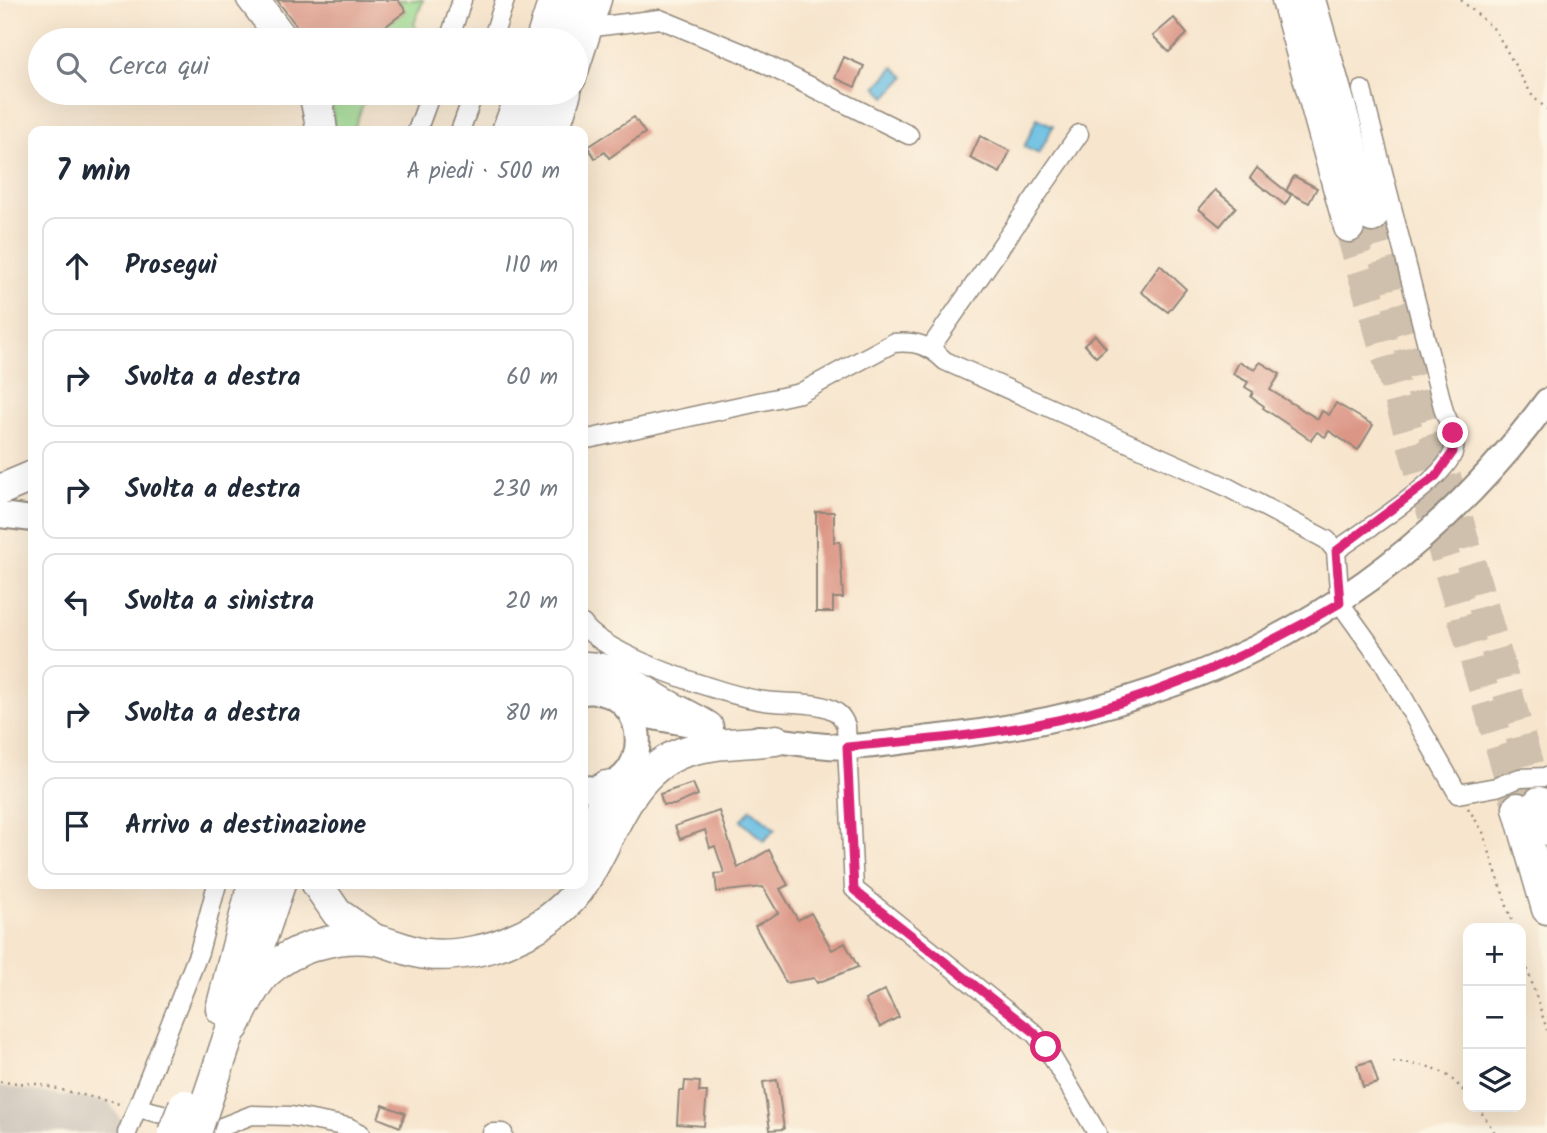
<!DOCTYPE html>
<html lang="it">
<meta charset="utf-8">
<style>
:root{--surface:#fff;--page:#f6f6f7;--text:#1f2937;--muted:#747a83;--line:#e0e1e3}
body{margin:0;font-family:Kalam,sans-serif;background:var(--page);color:var(--text)}
.controls{position:absolute;right:21px;bottom:21px;display:grid;overflow:hidden;border-radius:14px;box-shadow:0 7px 28px #0002}
.controls button{width:63px;height:63px;display:grid;place-items:center;padding:0;border:0;border-bottom:2px solid var(--line);background:var(--surface);color:var(--text);font:35px sans-serif}
.stop{position:absolute;width:21px;height:21px;margin:-16px;border:5px solid #db2777;border-radius:50%;background:#fff}
.stop.end{background:#db2777;border-color:#fff;box-shadow:0 2px 7px #0008}
.list{margin:0;padding:0;list-style:none}
h2{display:flex;justify-content:space-between;align-items:center;height:91px;margin:0;padding:0 28px;font-size:30px}
h2 small{font-size:23px;font-weight:400;color:var(--muted)}
.list li{display:grid;grid-template-columns:46px 1fr auto;gap:21px;align-items:center;box-sizing:border-box;height:98px;margin:0 14px 14px;padding:0 14px;border:2px solid var(--line);border-radius:14px}
.list b{display:block;font-size:26px;white-space:nowrap}
.list em{font-size:23px;font-style:normal;color:var(--muted)}
.icon{flex:none;width:38px;height:38px;fill:none;stroke:currentColor;stroke-width:2;stroke-linecap:round;stroke-linejoin:round}
.map{position:relative;flex:none;width:1547px;height:1133px;overflow:hidden}
.search{position:absolute;background:var(--surface);box-shadow:0 7px 28px #0002;left:28px;top:28px;width:560px;height:77px;display:flex;align-items:center;gap:18px;box-sizing:border-box;padding:0 24px;border-radius:38px;color:var(--muted);font-size:26px}
.panel{position:absolute;background:var(--surface);box-shadow:0 7px 28px #0002;left:28px;top:126px;width:560px;height:763px;border-radius:14px}
.map>svg:first-child{display:block}
</style>
<div class="map">
<svg width="1547" height="1133" viewBox="0 0 1547 1133">
<rect width="100%" height="100%" fill="#fcf5e5"/>
<filter id="ink" filterUnits="userSpaceOnUse"><feTurbulence type="fractalNoise" baseFrequency=".0143" numOctaves="2"/><feDisplacementMap in="SourceGraphic" scale="14" xChannelSelector="R" yChannelSelector="G"/><feConvolveMatrix kernelMatrix="1 2 1 2 8 2 1 2 1" color-interpolation-filters="sRGB"/></filter>
<filter id="wash" filterUnits="userSpaceOnUse"><feTurbulence type="fractalNoise" baseFrequency=".00686" numOctaves="4" result="noise"/><feDisplacementMap in="SourceGraphic" scale="28" xChannelSelector="R" yChannelSelector="G"/><feGaussianBlur stdDeviation="1.57" result="paint"/><feColorMatrix in="noise" values="0 0 0 0 0 0 0 0 0 0 0 0 0 0 0 0 0 1.4 0 .05"/><feComposite in="paint" operator="in"/></filter>
<g filter="url(#wash)">
<rect width="100%" height="100%" fill="#f7e5cd"/>
<path fill="#ccc2b9" d="M 0,1086 L 109,1102 L 123,1123 L 120,1133 L 0,1133 Z"/>
<g fill="#9bdc92" stroke="#63845e" stroke-width="2">
<path d="M 398,0 L 423,0 L 414,24 L 422,40 L 367,40 L 405,11 Z"/>
<path d="M 329,93 L 378,93 L 364,101 L 353,131 L 335,131 Z"/>
</g>
<g fill="#66bde3" stroke="#487487" stroke-width="2">
<path d="M 894,67 L 905,77 L 886,97 L 876,87 Z"/>
<path d="M 1037,118 L 1053,126 L 1039,154 L 1024,147 Z"/>
<path d="M 751,809 L 775,829 L 764,841 L 741,821 Z"/>
</g>
<g id="blocks">
<g fill="#dc9686">
<path d="M 277,0 L 398,0 L 406,11 L 367,40 L 307,40 Z"/>
<path d="M 1174,18 L 1187,34 L 1169,52 L 1153,36 Z"/>
<path d="M 844,57 L 864,66 L 855,87 L 835,78 Z"/>
<path d="M 634,117 L 645,133 L 609,158 L 605,152 L 595,158 L 588,147 Z"/>
<path d="M 980,136 L 1010,151 L 1000,173 L 970,158 Z"/>
<path d="M 1257,168 L 1291,195 L 1285,205 L 1250,178 Z"/>
<path d="M 1294,176 L 1317,188 L 1309,203 L 1286,191 Z"/>
<path d="M 1215,190 L 1236,207 L 1220,226 L 1199,209 Z"/>
<path d="M 1160,265 L 1186,289 L 1168,312 L 1141,292 Z"/>
<path d="M 1095,335 L 1106,348 L 1096,357 L 1084,344 Z"/>
<path d="M 1239,362 L 1255,370 L 1260,362 L 1280,374 L 1270,390 L 1318,419 L 1322,411 L 1329,415 L 1336,403 L 1373,425 L 1358,450 L 1329,431 L 1325,437 L 1317,432 L 1311,440 L 1263,408 L 1264,406 L 1251,397 L 1253,392 L 1245,387 L 1248,382 L 1233,374 Z"/>
<path d="M 816,512 L 834,512 L 834,542 L 840,542 L 843,598 L 833,598 L 833,612 L 816,612 Z"/>
<path d="M 693,783 L 698,795 L 674,805 L 663,805 L 660,794 Z"/>
<path d="M 719,811 L 738,868 L 769,850 L 788,885 L 780,889 L 798,920 L 811,913 L 832,950 L 845,943 L 858,967 L 817,983 L 814,978 L 786,983 L 755,926 L 778,913 L 763,887 L 717,892 L 715,874 L 724,873 L 715,846 L 710,848 L 705,830 L 680,839 L 675,826 Z"/>
<path d="M 885,990 L 899,1017 L 880,1027 L 865,1000 Z"/>
<path d="M 1371,1061 L 1378,1083 L 1363,1087 L 1357,1065 Z"/>
<path d="M 777,1080 L 784,1129 L 770,1130 L 763,1082 Z"/>
<path d="M 685,1081 L 700,1082 L 699,1092 L 707,1092 L 704,1126 L 677,1124 L 679,1091 L 684,1091 Z"/>
<path d="M 383,1105 L 405,1113 L 400,1127 L 378,1118 Z"/>
</g>
</g>
</g>
<g filter="url(#ink)">
<use href="#blocks" fill-opacity="0" stroke="#91887c" stroke-width="2"/>
<g fill="none" stroke-linecap="round" stroke-linejoin="round">
<g stroke="#cec0ad" stroke-width="30" stroke-dasharray="30 15" stroke-linecap="butt">
<path d="M 1372,217 L 1539,802"/>
<path d="M 1349,227 L 1518,808"/>
</g>
<g stroke="#91887c" stroke-width="21">
<g id="street">
<path d="M 246,0 L 276,40"/>
<path d="M 261,0 L 291,40"/>
<path d="M 593,27 L 660,19 L 745,54 L 909,135"/>
<path d="M 449,40 L 462,0"/>
<path d="M 492,40 L 505,0"/>
<path d="M 576,81 L 602,0"/>
<path d="M 308,93 L 316,131"/>
<path d="M 323,93 L 328,131"/>
<path d="M 417,131 L 431,93"/>
<path d="M 460,131 L 474,93"/>
<path d="M 560,131 L 572,93"/>
<path d="M 931,347 L 1079,134"/>
<path d="M 583,440 L 800,393 L 893,343 C 916,341 929,345 945,361 L 1225,486 L 1327,540 L 1336,551 L 1340,603 L 1384,664 L 1458,794 L 1496,787 L 1520,778 L 1547,777"/>
<path d="M 1336,551 C 1364,530 1440,484 1453,453 C 1458,440 1449,423 1444,411 L 1362,90"/>
<path d="M 583,624 C 603,655 726,696 764,701 C 784,704 809,701 828,708 C 838,712 842,716 846,726 L 854,889 L 1034,1033 L 1046,1047 L 1097,1133"/>
<path d="M 138,1108 L 219,1128 L 252,1115 L 291,1116 L 348,1127 L 360,1133"/>
<path d="M 127,1133 L 199,952 L 217,884"/>
<path d="M 492,1133 L 503,1133"/>
</g>
</g>
<g stroke="#91887c" stroke-width="28">
<g id="secondary">
<path d="M 0,515 L 33,519"/>
<path d="M 583,692 C 656,684 656,797 583,788"/>
<path d="M 626,707 L 648,716 L 696,725"/>
<path d="M 758,738 C 788,741 818,747 848,747 C 876,746 904,741 932,738 C 1184,712 1395,608 1547,401"/>
</g>
</g>
<g stroke="#91887c" stroke-width="33">
<g id="highway">
<path d="M 1287,0 L 1349,227"/>
<path d="M 1310,0 L 1372,217"/>
<path d="M 541,40 L 554,0"/>
<path d="M 566,40 L 579,0"/>
<path d="M 507,131 L 522,93"/>
<path d="M 535,131 L 548,93"/>
<path d="M 0,490 L 33,476"/>
<path d="M 583,667 C 613,666 629,682 654,697 C 671,708 691,716 708,727"/>
<path d="M 1539,802 L 1547,830"/>
<path d="M 1518,808 L 1547,909"/>
<path d="M 589,850 L 606,786"/>
<path d="M 317,884 L 337,913 L 374,939"/>
<path d="M 221,1009 L 253,884"/>
<path d="M 234,1027 C 243,1010 253,985 267,972 C 294,947 339,934 376,940 C 393,943 410,953 427,954 C 453,957 492,950 515,938 C 539,928 563,911 578,891 C 611,846 624,775 681,753 C 710,742 746,744 776,740"/>
<path d="M 203,1112 L 280,884"/>
</g>
</g>
<g stroke="#91887c" stroke-width="2.5" stroke-dasharray="2 5" stroke-linecap="butt">
<path d="M 1461,0 L 1495,30 L 1533,97 L 1547,109"/>
<path d="M 1468,808 L 1483,832 L 1514,928"/>
<path d="M 1521,949 L 1547,1030"/>
<path d="M 1393,1062 C 1431,1066 1442,1065 1468,1096"/>
<path d="M 0,1082 L 37,1084 L 120,1104"/>
<path d="M 1478,1107 L 1495,1133"/>
</g>
<use href="#street" stroke="#fff" stroke-width="18"/>
<use href="#secondary" stroke="#fff" stroke-width="24"/>
<use href="#highway" stroke="#fff" stroke-width="30"/>
<g stroke="#91887c" stroke-width="33" stroke-linecap="butt">
<g id="highway-bridge">
<path d="M 173,1133 L 184,1105"/>
<path d="M 196,1133 L 203,1112"/>
</g>
</g>
<use href="#highway-bridge" stroke="#fff" stroke-width="30"/>
</g>
</g>
<g fill="none" stroke-linecap="round" stroke-linejoin="round" filter="url(#ink)">
<path stroke="#db2777" stroke-width="9" d="M 1046,1047 L 1034,1032 L 854,890 L 847,747 C 907,741 969,737 1028,726 C 1138,706 1244,659 1340,603 L 1336,551 L 1436,476 L 1453,452 L 1453,433"/>
</g>
</svg>
<div class="controls">
<button>+</button>
<button>−</button>
<button><svg class="icon" aria-label="layers" viewBox="0 0 24 24"><path d="M12 4l9 5-9 5-9-5zM3 14l9 5 9-5"/></svg></button>
</div>
<div class="stop" style="left:1046px;top:1047px"></div>
<div class="stop end" style="left:1453px;top:433px"></div>
<div class="search"><svg class="icon" aria-label="search" viewBox="0 0 24 24"><circle cx="10" cy="10" r="6"/><path d="M15 15l6 6"/></svg>Cerca qui</div>
<section class="panel">
<h2>7 min<small>A piedi · 500 m</small></h2>
<ul class="list">
<li><svg class="icon" aria-label="ahead" viewBox="0 0 24 24"><path d="M12 20V5M6 11l6-6 6 6"/></svg><div><b>Prosegui</b></div><em>110 m</em></li>
<li><svg class="icon" aria-label="right" viewBox="0 0 24 24"><path d="M7 20v-9h11M14 6l5 5-5 5"/></svg><div><b>Svolta a destra</b></div><em>60 m</em></li>
<li><svg class="icon" aria-label="right" viewBox="0 0 24 24"><path d="M7 20v-9h11M14 6l5 5-5 5"/></svg><div><b>Svolta a destra</b></div><em>230 m</em></li>
<li><svg class="icon" aria-label="left" viewBox="0 0 24 24"><path d="M17 20v-9H6M10 6l-5 5 5 5"/></svg><div><b>Svolta a sinistra</b></div><em>20 m</em></li>
<li><svg class="icon" aria-label="right" viewBox="0 0 24 24"><path d="M7 20v-9h11M14 6l5 5-5 5"/></svg><div><b>Svolta a destra</b></div><em>80 m</em></li>
<li><svg class="icon" aria-label="arrive" viewBox="0 0 24 24"><path d="M6 21V4h12l-3 4 3 4H6"/></svg><div><b>Arrivo a destinazione</b></div></li>
</ul>
</section>
</div>
